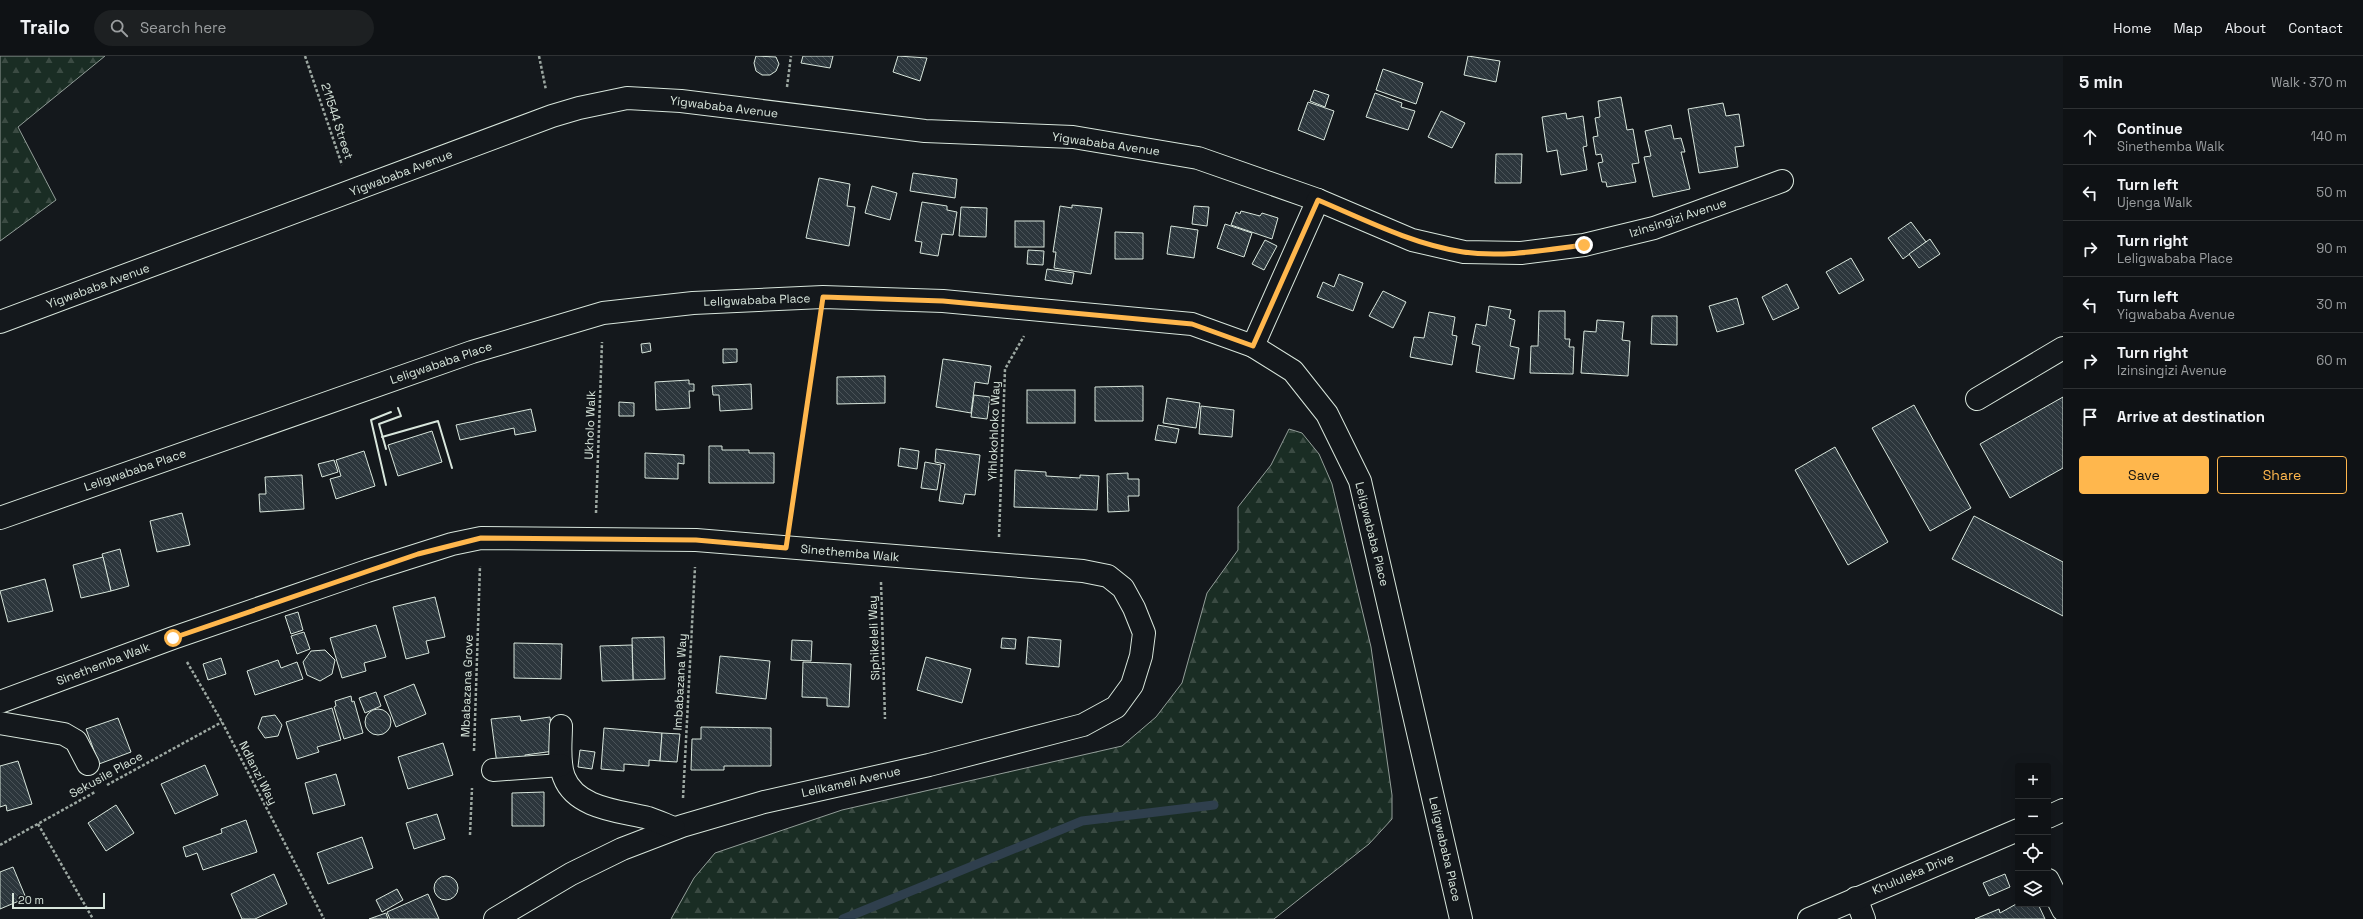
<!DOCTYPE html>
<meta charset="utf-8">
<style>
:root{--surface:#0f1215;--page:#1d2022;--text:#f1f3f6;--muted:#9b9ea0;--line:#2f3234;--accent:#ffb74d}
body{margin:0;font-family:"Space Grotesk",sans-serif;background:var(--page);color:var(--text)}
.controls{position:absolute;right:12px;bottom:12px;display:grid;overflow:hidden;border-radius:4px;box-shadow:0 4px 16px #0002}
.controls button{width:36px;height:36px;display:grid;place-items:center;padding:0;border:0;border-bottom:1px solid var(--line);background:var(--surface);color:var(--text);font:20px sans-serif}
.scale{position:absolute;left:12px;bottom:10px;width:93px;box-sizing:border-box;padding-left:4px;border:2px solid #d8e6dc;border-top:0;font-size:11px;line-height:14px;white-space:nowrap;color:#d8e6dc;-webkit-text-stroke:3px #14181c;paint-order:stroke}
.stop{position:absolute;width:12px;height:12px;margin:-9px;border:3px solid #ffb74d;border-radius:50%;background:#fff}
.stop.end{background:#ffb74d;border-color:#fff;box-shadow:0 1px 4px #0008}
.list{margin:0;padding:0;list-style:none}
h2{display:flex;justify-content:space-between;align-items:center;height:52px;margin:0;padding:0 16px;font-size:17px}
h2 small{font-size:13px;font-weight:400;color:var(--muted)}
.list li{display:grid;grid-template-columns:26px 1fr auto;gap:12px;align-items:center;box-sizing:border-box;height:56px;padding:0 16px;border-top:1px solid var(--line)}
.list b{display:block;font-size:15px;white-space:nowrap}
.list p{margin:0;font-size:13px;white-space:nowrap;color:var(--muted)}
.list em{font-size:13px;font-style:normal;color:var(--muted)}
.actions{display:flex;gap:8px;padding:12px 16px}
.actions a{flex:1;padding:9px 0;border:1px solid var(--accent);border-radius:4px;text-align:center;font-size:14px;color:var(--accent)}
.actions .main{background:var(--accent);color:#111}
.icon{flex:none;width:22px;height:22px;fill:none;stroke:currentColor;stroke-width:2;stroke-linecap:round;stroke-linejoin:round}
.map{position:relative;flex:none;width:2063px;height:863px;overflow:hidden}
header{display:flex;align-items:center;gap:24px;box-sizing:border-box;height:56px;padding:0 20px;background:var(--surface);border-bottom:1px solid var(--line)}
header strong{font-size:19px}
nav{display:flex;gap:22px;margin-inline-start:auto;font-size:14px}
.search{width:280px;height:36px;background:var(--page);display:flex;align-items:center;gap:10px;box-sizing:border-box;padding:0 14px;border-radius:22px;color:var(--muted);font-size:15px}
main{display:flex}
aside{flex:1;background:var(--surface)}
.map>svg:first-child{display:block}
</style>
<header>
<strong>Trailo</strong>
<div class="search"><svg class="icon" aria-label="search" viewBox="0 0 24 24"><circle cx="10" cy="10" r="6"/><path d="M15 15l6 6"/></svg>Search here</div>
<nav><a>Home</a><a>Map</a><a>About</a><a>Contact</a></nav>
</header>
<main>
<div class="map">
<svg width="2063" height="863" viewBox="0 0 2063 863">
<defs>
<pattern id="forest-firs" width="22" height="20" patternUnits="userSpaceOnUse"><rect width="22" height="20" fill="#1a2d24"/><path d="M5 1l3.5 6h-7zM16 11l3.5 6h-7z" fill="#3b4b43"/></pattern>
<pattern id="building-back-hatch" width="6" height="6" patternUnits="userSpaceOnUse"><rect width="6" height="6" fill="#2c363c"/><path d="M-1 5l2 2M0 0l6 6M5-1l2 2" fill="none" stroke="#4a5358"/></pattern>
</defs>
<rect width="100%" height="100%" fill="#14181c"/>
<g fill="url(#forest-firs)" stroke="#939e99">
<path d="M 0,0 L 105,0 L 18,71 L 56,144 L 0,185 Z"/>
<path d="M 1289,373 L 1302,377 L 1319,398 L 1332,428 L 1371,591 L 1392,739 L 1392,763 L 1369,788 L 1274,863 L 671,863 L 694,822 L 715,797 L 842,754 L 1122,690 L 1156,661 L 1182,627 L 1207,537 L 1238,494 L 1238,451 L 1271,409 Z"/>
</g>
<g fill="none" stroke-linecap="round" stroke-linejoin="round">
<path stroke="#2f3f4d" stroke-width="9" d="M 843,863 L 1082,765 L 1214,749"/>
</g>
<g fill="url(#building-back-hatch)" stroke="#d8e6dc">
<path d="M 756,0 L 776,1 L 779,8 L 776,15 L 770,19 L 762,19 L 756,15 L 754,7 Z"/>
<path d="M 803,0 L 833,0 L 830,12 L 801,7 Z"/>
<path d="M 898,0 L 927,2 L 920,25 L 893,16 Z"/>
<path d="M 1468,0 L 1500,5 L 1496,26 L 1464,19 Z"/>
<path d="M 1383,13 L 1423,27 L 1416,48 L 1376,34 Z"/>
<path d="M 1314,34 L 1329,39 L 1325,51 L 1310,45 Z"/>
<path d="M 1375,37 L 1402,47 L 1401,51 L 1415,55 L 1408,74 L 1366,61 Z"/>
<path d="M 1621,41 L 1627,74 L 1633,73 L 1639,107 L 1632,108 L 1636,126 L 1607,131 L 1606,126 L 1602,126 L 1598,107 L 1603,106 L 1601,98 L 1596,99 L 1593,81 L 1598,80 L 1595,62 L 1600,61 L 1598,45 Z"/>
<path d="M 1308,46 L 1334,55 L 1324,84 L 1298,74 Z"/>
<path d="M 1723,47 L 1726,60 L 1739,58 L 1744,90 L 1735,91 L 1738,111 L 1699,117 L 1688,53 Z"/>
<path d="M 1441,55 L 1465,67 L 1452,92 L 1428,81 Z"/>
<path d="M 1566,57 L 1567,63 L 1583,60 L 1587,90 L 1583,91 L 1587,114 L 1561,119 L 1557,94 L 1547,96 L 1542,61 Z"/>
<path d="M 1671,69 L 1674,83 L 1681,82 L 1685,96 L 1681,96 L 1690,133 L 1653,141 L 1644,101 L 1651,100 L 1645,75 Z"/>
<path d="M 1496,98 L 1522,98 L 1521,127 L 1495,127 Z"/>
<path d="M 913,117 L 957,123 L 955,142 L 910,135 Z"/>
<path d="M 819,122 L 850,128 L 847,150 L 855,151 L 849,190 L 806,182 Z"/>
<path d="M 872,130 L 897,137 L 890,164 L 865,157 Z"/>
<path d="M 922,146 L 947,150 L 947,154 L 957,156 L 953,179 L 942,178 L 938,200 L 920,197 L 922,186 L 915,185 Z"/>
<path d="M 1072,149 L 1102,152 L 1091,218 L 1054,212 L 1056,196 L 1053,196 L 1060,150 L 1072,152 Z"/>
<path d="M 1194,150 L 1209,151 L 1207,170 L 1192,168 Z"/>
<path d="M 961,151 L 987,152 L 986,181 L 959,180 Z"/>
<path d="M 1241,155 L 1260,160 L 1262,157 L 1278,162 L 1272,183 L 1231,169 L 1236,156 L 1240,158 Z"/>
<rect x="1015" y="165" width="29" height="26"/>
<path d="M 1911,166 L 1926,186 L 1903,203 L 1888,182 Z"/>
<path d="M 1225,168 L 1252,177 L 1244,201 L 1217,192 Z"/>
<path d="M 1171,170 L 1198,174 L 1194,202 L 1167,198 Z"/>
<path d="M 1115,176 L 1143,177 L 1143,203 L 1115,203 Z"/>
<path d="M 1930,183 L 1940,198 L 1919,212 L 1909,198 Z"/>
<path d="M 1265,184 L 1277,190 L 1264,214 L 1252,208 Z"/>
<path d="M 1028,194 L 1044,195 L 1043,209 L 1027,208 Z"/>
<path d="M 1851,202 L 1864,224 L 1839,238 L 1826,216 Z"/>
<path d="M 1047,213 L 1074,217 L 1072,228 L 1045,224 Z"/>
<path d="M 1339,218 L 1363,227 L 1353,255 L 1317,241 L 1323,226 L 1334,231 Z"/>
<path d="M 1787,228 L 1799,252 L 1773,264 L 1762,241 Z"/>
<path d="M 1383,235 L 1406,246 L 1393,272 L 1369,260 Z"/>
<path d="M 1737,242 L 1744,268 L 1717,276 L 1709,250 Z"/>
<path d="M 1489,250 L 1511,254 L 1509,262 L 1515,264 L 1510,290 L 1519,292 L 1514,323 L 1476,316 L 1480,290 L 1472,288 L 1476,268 L 1486,270 Z"/>
<path d="M 1539,255 L 1565,255 L 1565,283 L 1570,283 L 1569,291 L 1574,291 L 1573,318 L 1530,317 L 1531,290 L 1538,290 Z"/>
<path d="M 1429,256 L 1455,261 L 1452,279 L 1457,280 L 1452,309 L 1410,301 L 1414,281 L 1424,282 Z"/>
<path d="M 1652,260 L 1677,260 L 1677,289 L 1651,288 Z"/>
<path d="M 1597,264 L 1624,266 L 1622,284 L 1630,285 L 1628,320 L 1581,317 L 1584,275 L 1596,276 Z"/>
<path d="M 650,287 L 651,295 L 642,297 L 641,288 Z"/>
<path d="M 723,293 L 737,293 L 737,306 L 723,307 Z"/>
<path d="M 943,303 L 991,310 L 988,328 L 975,326 L 971,357 L 936,351 Z"/>
<path d="M 885,320 L 885,347 L 837,348 L 837,321 Z"/>
<path d="M 689,324 L 689,328 L 694,328 L 694,335 L 689,335 L 690,352 L 656,354 L 655,326 Z"/>
<path d="M 751,328 L 752,353 L 720,355 L 719,339 L 713,339 L 712,330 Z"/>
<path d="M 1143,330 L 1143,365 L 1095,365 L 1095,331 Z"/>
<rect x="1027" y="334" width="48" height="33"/>
<path d="M 974,339 L 990,341 L 987,363 L 971,361 Z"/>
<path d="M 2063,341 L 2063,412 L 2010,442 L 1980,388 Z"/>
<path d="M 1167,342 L 1200,347 L 1196,372 L 1163,367 Z"/>
<path d="M 619,346 L 634,347 L 634,360 L 619,360 Z"/>
<path d="M 1914,349 L 1971,452 L 1930,475 L 1872,372 Z"/>
<path d="M 1201,350 L 1234,354 L 1232,381 L 1199,378 Z"/>
<path d="M 531,353 L 536,375 L 515,379 L 514,372 L 460,384 L 456,369 Z"/>
<path d="M 1158,369 L 1179,373 L 1176,387 L 1155,384 Z"/>
<path d="M 432,375 L 442,406 L 398,420 L 388,389 Z"/>
<path d="M 709,390 L 722,390 L 722,394 L 749,394 L 749,397 L 774,397 L 774,427 L 709,427 Z"/>
<path d="M 1835,391 L 1888,486 L 1848,509 L 1795,414 Z"/>
<path d="M 900,392 L 919,395 L 917,413 L 898,410 Z"/>
<path d="M 936,393 L 980,399 L 975,439 L 965,438 L 963,448 L 939,445 L 945,408 L 935,406 Z"/>
<path d="M 364,395 L 375,430 L 336,443 L 330,423 L 341,420 L 336,404 Z"/>
<path d="M 645,397 L 684,399 L 684,408 L 678,407 L 678,423 L 645,422 Z"/>
<path d="M 334,404 L 338,416 L 322,421 L 318,408 Z"/>
<path d="M 925,406 L 941,409 L 937,434 L 921,432 Z"/>
<path d="M 1015,414 L 1046,416 L 1046,420 L 1080,422 L 1080,419 L 1099,420 L 1097,454 L 1014,451 Z"/>
<path d="M 1128,417 L 1128,423 L 1139,423 L 1139,440 L 1128,440 L 1129,455 L 1108,456 L 1107,418 Z"/>
<path d="M 302,419 L 304,453 L 260,456 L 259,438 L 266,438 L 265,421 Z"/>
<path d="M 182,457 L 190,489 L 157,496 L 150,465 Z"/>
<path d="M 1974,460 L 2063,506 L 2063,560 L 1952,503 Z"/>
<path d="M 120,493 L 129,530 L 111,535 L 102,498 Z"/>
<path d="M 103,501 L 111,535 L 81,542 L 73,509 Z"/>
<path d="M 45,523 L 53,555 L 8,566 L 0,535 Z"/>
<path d="M 435,541 L 445,581 L 426,585 L 429,597 L 406,603 L 393,551 Z"/>
<path d="M 298,556 L 303,574 L 291,578 L 285,560 Z"/>
<path d="M 376,569 L 386,601 L 364,607 L 366,615 L 342,622 L 330,582 Z"/>
<path d="M 304,576 L 310,593 L 297,598 L 291,580 Z"/>
<path d="M 664,581 L 665,623 L 633,624 L 632,582 Z"/>
<path d="M 1028,581 L 1061,584 L 1059,611 L 1026,608 Z"/>
<path d="M 1002,582 L 1016,583 L 1015,593 L 1001,592 Z"/>
<path d="M 792,584 L 812,585 L 811,605 L 791,604 Z"/>
<path d="M 514,587 L 562,588 L 561,623 L 514,622 Z"/>
<path d="M 632,589 L 633,624 L 602,625 L 600,590 Z"/>
<path d="M 325,594 L 335,604 L 332,618 L 320,625 L 307,619 L 303,606 L 311,595 Z"/>
<path d="M 720,600 L 770,605 L 766,643 L 716,637 Z"/>
<path d="M 926,601 L 971,613 L 962,647 L 917,634 Z"/>
<path d="M 221,602 L 226,618 L 208,624 L 203,608 Z"/>
<path d="M 278,604 L 281,612 L 297,606 L 303,623 L 255,639 L 247,615 Z"/>
<path d="M 803,606 L 851,608 L 849,651 L 827,650 L 827,642 L 802,641 Z"/>
<path d="M 414,628 L 426,658 L 396,671 L 384,640 Z"/>
<path d="M 376,636 L 381,650 L 365,657 L 359,642 Z"/>
<path d="M 351,640 L 352,646 L 354,645 L 363,677 L 344,683 L 334,651 L 336,650 L 335,645 Z"/>
<path d="M 332,652 L 341,684 L 317,691 L 319,696 L 297,703 L 286,666 Z"/>
<circle cx="378" cy="666" r="13"/>
<path d="M 275,659 L 282,669 L 278,680 L 265,682 L 258,672 L 262,661 Z"/>
<path d="M 520,660 L 521,665 L 550,661 L 554,695 L 525,699 L 526,704 L 497,708 L 491,663 Z"/>
<path d="M 118,662 L 131,696 L 99,708 L 86,673 Z"/>
<path d="M 701,671 L 771,672 L 771,710 L 724,710 L 724,714 L 691,714 L 692,683 L 701,683 Z"/>
<path d="M 604,672 L 662,677 L 660,705 L 649,704 L 649,710 L 624,708 L 624,715 L 601,713 Z"/>
<path d="M 662,677 L 680,678 L 677,706 L 660,705 Z"/>
<path d="M 443,687 L 453,719 L 408,733 L 398,701 Z"/>
<path d="M 580,694 L 595,696 L 592,713 L 578,711 Z"/>
<path d="M 18,705 L 32,748 L 7,755 L 6,749 L 0,751 L 0,710 Z"/>
<path d="M 205,709 L 218,739 L 175,758 L 161,728 Z"/>
<path d="M 336,718 L 345,749 L 313,758 L 305,727 Z"/>
<path d="M 544,736 L 544,770 L 512,770 L 512,737 Z"/>
<path d="M 116,749 L 134,777 L 106,795 L 88,767 Z"/>
<path d="M 437,758 L 445,783 L 414,793 L 406,767 Z"/>
<path d="M 246,764 L 257,796 L 203,814 L 197,797 L 186,801 L 183,791 L 222,777 L 221,773 Z"/>
<path d="M 362,781 L 373,812 L 328,828 L 317,797 Z"/>
<path d="M 13,811 L 26,842 L 0,853 L 0,816 Z"/>
<path d="M 274,818 L 287,848 L 255,863 L 242,863 L 231,838 Z"/>
<path d="M 2005,818 L 2010,831 L 1989,840 L 1983,827 Z"/>
<circle cx="446" cy="832" r="12"/>
<path d="M 397,833 L 403,844 L 382,856 L 376,844 Z"/>
<path d="M 428,838 L 439,863 L 390,863 L 387,856 Z"/>
<path d="M 2018,847 L 2038,848 L 2045,863 L 1975,863 L 1999,853 L 2000,857 Z"/>
<path d="M 386,857 L 388,863 L 369,863 Z"/>
</g>
<g fill="none" stroke-linecap="round" stroke-linejoin="round">
<g stroke="#d8e6dc" stroke-width="24">
<g id="minor">
<path d="M 0,266 L 552,60 L 579,52 L 627,42 L 681,45 L 925,75 L 1073,81 L 1198,102 L 1318,144 L 1412,184 L 1464,196 L 1521,197 L 1584,189 L 1654,172 L 1782,125"/>
<path d="M 1253,290 L 1318,144"/>
<path d="M 1977,343 L 2063,292"/>
<path d="M 0,462 L 472,296 L 603,257 L 693,247 L 823,241 L 943,245 L 1192,268 L 1253,290 L 1293,315 L 1327,358 L 1360,425 L 1461,863"/>
<path d="M 0,646 L 173,582 L 367,515 L 452,488 L 481,482 L 696,484 L 1083,515 L 1108,520 L 1123,532 L 1134,552 L 1144,577 L 1141,600 L 1132,629 L 1116,651 L 1083,669 L 929,709 L 764,746 L 682,770 L 622,793 L 571,818 L 495,863"/>
<path d="M 0,667 L 64,678 L 76,685 L 88,708"/>
<path d="M 561,670 C 561,686 558,706 564,721 C 576,753 621,755 648,762 C 657,765 666,769 674,772"/>
<path d="M 493,714 L 561,709"/>
<path d="M 2048,761 L 2063,754"/>
<path d="M 2048,824 L 2063,854"/>
<path d="M 1856,842 L 1864,863"/>
<path d="M 1809,863 L 2018,774"/>
</g>
</g>
<g stroke="#9da8a2" stroke-width="2.5" stroke-dasharray="3 2" stroke-linecap="butt">
<path d="M 305,0 L 342,109"/>
<path d="M 539,0 L 546,34"/>
<path d="M 787,31 L 791,0"/>
<path d="M 596,457 L 602,286"/>
<path d="M 790,465 L 819,268"/>
<path d="M 999,481 L 1005,313 L 1024,280"/>
<path d="M 881,526 L 885,663"/>
<path d="M 187,606 L 222,666 L 324,863"/>
<path d="M 474,695 L 480,510"/>
<path d="M 107,729 L 222,666"/>
<path d="M 683,742 L 695,511"/>
<path d="M 38,768 L 93,863"/>
<path d="M 470,779 L 472,732"/>
<path d="M 0,789 L 95,736"/>
</g>
<use href="#minor" stroke="#14181c" stroke-width="22"/>
<g stroke="#d8e6dc" stroke-width="2">
<path d="M 382,381 L 438,365 L 452,412"/>
<path d="M 386,393 L 379,368 L 401,360 L 398,352"/>
<path d="M 386,429 L 371,364 L 391,356"/>
</g>
</g>
<g fill="none" stroke-linecap="round" stroke-linejoin="round">
<path stroke="#ffb74d" stroke-width="5" d="M 173,582 L 418,498 L 481,482 L 696,484 L 786,492 L 823,241 L 943,245 L 1192,268 L 1253,290 L 1318,144 C 1365,164 1412,188 1463,196 C 1503,202 1545,194 1584,189"/>
</g>
<g text-anchor="middle" dominant-baseline="central" stroke-width="3" stroke-linejoin="round" paint-order="stroke">
<g font-size="12" fill="#d8e6dc" stroke="#14181c">
<text transform="translate(724 51) rotate(7)">Yigwababa Avenue</text>
<text transform="translate(337 65) rotate(72)">211544 Street</text>
<text transform="translate(1106 88) rotate(8)">Yigwababa Avenue</text>
<text transform="translate(401 117) rotate(-21)">Yigwababa Avenue</text>
<text transform="translate(1678 162) rotate(-18)">Izinsingizi Avenue</text>
<text transform="translate(98 230) rotate(-20)">Yigwababa Avenue</text>
<text transform="translate(757 244) rotate(-2)">Leligwababa Place</text>
<text transform="translate(441 307) rotate(-19)">Leligwababa Place</text>
<text transform="translate(590 369) rotate(-88)">Ukholo Walk</text>
<text transform="translate(994 375) rotate(-88)">Yihlokohloko Way</text>
<text transform="translate(135 414) rotate(-19)">Leligwababa Place</text>
<text transform="translate(1372 478) rotate(76)">Leligwababa Place</text>
<text transform="translate(850 497) rotate(5)">Sinethemba Walk</text>
<text transform="translate(874 582) rotate(-92)">Siphikeleli Way</text>
<text transform="translate(103 608) rotate(-21)">Sinethemba Walk</text>
<text transform="translate(680 626) rotate(-87)">Imbabazana Way</text>
<text transform="translate(467 630) rotate(-88)">Mbabazana Grove</text>
<text transform="translate(258 717) rotate(63)">Ndlanzi Way</text>
<text transform="translate(106 719) rotate(-29)">Sekusile Place</text>
<text transform="translate(851 726) rotate(-13)">Lelikameli Avenue</text>
<text transform="translate(1445 793) rotate(77)">Leligwababa Place</text>
<text transform="translate(1913 818) rotate(-23)">Khululeka Drive</text>
</g>
</g>
</svg>
<div class="controls">
<button>+</button>
<button>−</button>
<button><svg class="icon" aria-label="locate" viewBox="0 0 24 24"><circle cx="12" cy="12" r="6"/><path d="M12 2v4M12 18v4M2 12h4M18 12h4"/></svg></button>
<button><svg class="icon" aria-label="layers" viewBox="0 0 24 24"><path d="M12 4l9 5-9 5-9-5zM3 14l9 5 9-5"/></svg></button>
</div>
<div class="scale">20 m</div>
<div class="stop" style="left:173px;top:582px"></div>
<div class="stop end" style="left:1584px;top:189px"></div>
</div>
<aside>
<h2>5 min<small>Walk · 370 m</small></h2>
<ul class="list">
<li><svg class="icon" aria-label="ahead" viewBox="0 0 24 24"><path d="M12 20V5M6 11l6-6 6 6"/></svg><div><b>Continue</b><p>Sinethemba Walk</p></div><em>140 m</em></li>
<li><svg class="icon" aria-label="left" viewBox="0 0 24 24"><path d="M17 20v-9H6M10 6l-5 5 5 5"/></svg><div><b>Turn left</b><p>Ujenga Walk</p></div><em>50 m</em></li>
<li><svg class="icon" aria-label="right" viewBox="0 0 24 24"><path d="M7 20v-9h11M14 6l5 5-5 5"/></svg><div><b>Turn right</b><p>Leligwababa Place</p></div><em>90 m</em></li>
<li><svg class="icon" aria-label="left" viewBox="0 0 24 24"><path d="M17 20v-9H6M10 6l-5 5 5 5"/></svg><div><b>Turn left</b><p>Yigwababa Avenue</p></div><em>30 m</em></li>
<li><svg class="icon" aria-label="right" viewBox="0 0 24 24"><path d="M7 20v-9h11M14 6l5 5-5 5"/></svg><div><b>Turn right</b><p>Izinsingizi Avenue</p></div><em>60 m</em></li>
<li><svg class="icon" aria-label="arrive" viewBox="0 0 24 24"><path d="M6 21V4h12l-3 4 3 4H6"/></svg><div><b>Arrive at destination</b></div></li>
</ul>
<div class="actions"><a class="main">Save</a><a>Share</a></div>
</aside>
</main>
